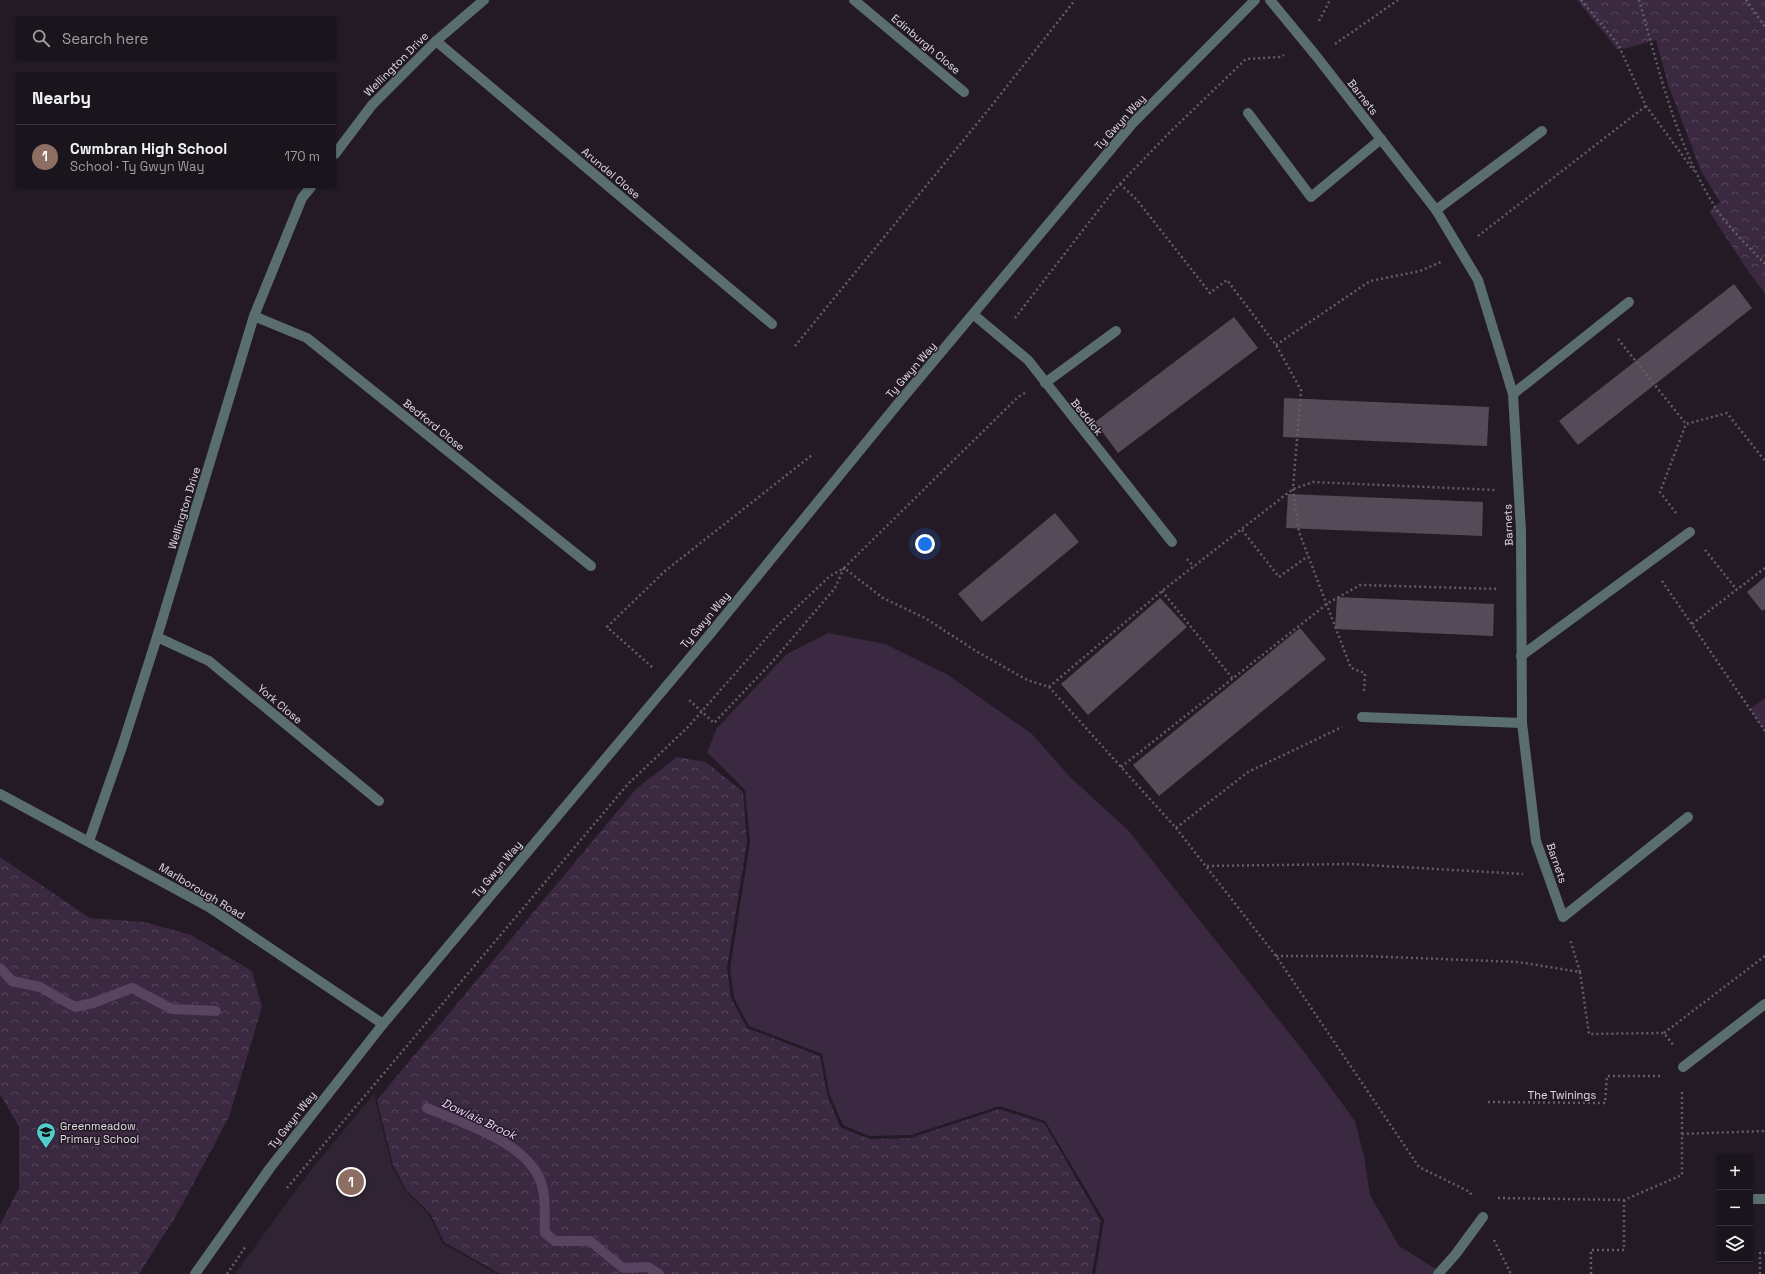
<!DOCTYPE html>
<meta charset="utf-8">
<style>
:root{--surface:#1a141c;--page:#272129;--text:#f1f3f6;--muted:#9f9ea3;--line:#38333b;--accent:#db2777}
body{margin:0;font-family:"Space Grotesk",sans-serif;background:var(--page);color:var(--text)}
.controls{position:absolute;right:12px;bottom:12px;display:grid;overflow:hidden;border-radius:0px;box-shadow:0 1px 3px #0004}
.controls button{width:36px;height:36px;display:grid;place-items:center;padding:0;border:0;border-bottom:1px solid var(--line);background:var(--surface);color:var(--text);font:20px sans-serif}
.you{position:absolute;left:925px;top:544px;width:14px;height:14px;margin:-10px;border:3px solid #fff;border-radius:50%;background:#1a73e8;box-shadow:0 0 0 6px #1a73e833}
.badge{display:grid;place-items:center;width:26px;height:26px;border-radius:50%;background:var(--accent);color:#fff;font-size:13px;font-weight:700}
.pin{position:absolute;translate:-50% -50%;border:2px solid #fff;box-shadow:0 1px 4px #0006}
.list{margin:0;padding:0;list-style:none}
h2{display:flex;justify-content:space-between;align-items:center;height:52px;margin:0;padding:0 16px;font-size:17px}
h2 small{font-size:13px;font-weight:400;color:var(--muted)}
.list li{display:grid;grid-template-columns:26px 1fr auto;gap:12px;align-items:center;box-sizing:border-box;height:64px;padding:0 16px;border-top:1px solid var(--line)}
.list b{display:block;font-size:15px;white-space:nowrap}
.list p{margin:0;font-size:13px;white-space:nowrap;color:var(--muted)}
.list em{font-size:13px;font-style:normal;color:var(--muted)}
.icon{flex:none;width:22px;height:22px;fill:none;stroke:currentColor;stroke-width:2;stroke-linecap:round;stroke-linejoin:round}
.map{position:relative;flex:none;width:1765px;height:1274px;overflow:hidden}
.search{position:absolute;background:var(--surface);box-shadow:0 1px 3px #0004;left:16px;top:16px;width:320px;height:44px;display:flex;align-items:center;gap:10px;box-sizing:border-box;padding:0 14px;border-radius:0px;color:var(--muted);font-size:15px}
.panel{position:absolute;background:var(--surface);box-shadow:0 1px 3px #0004;left:16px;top:72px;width:320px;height:116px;border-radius:0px}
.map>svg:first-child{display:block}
</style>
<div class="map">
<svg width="1765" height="1274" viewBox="0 0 1765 1274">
<defs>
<pattern id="forest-crowns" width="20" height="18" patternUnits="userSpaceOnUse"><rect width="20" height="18" fill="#3b2841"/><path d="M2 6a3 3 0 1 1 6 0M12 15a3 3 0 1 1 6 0" fill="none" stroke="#57475c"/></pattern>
</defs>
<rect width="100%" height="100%" fill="#231a25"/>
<path fill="#302434" d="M 374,1094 L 392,1167 L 407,1193 L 428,1213 L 443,1244 L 497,1274 L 235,1274 L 310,1171 Z"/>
<g fill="#3b2841">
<path d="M 828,633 L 885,644 L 948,675 L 1032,734 L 1071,778 L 1128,830 L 1305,1053 L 1355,1121 L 1364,1156 L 1370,1195 L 1399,1246 L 1444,1274 L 1095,1274 L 1104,1220 L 1045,1121 L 1000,1106 L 911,1135 L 869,1136 L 843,1125 L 829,1093 L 822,1054 L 749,1026 L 734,998 L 730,969 L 750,842 L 745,790 L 707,752 L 717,728 L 787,654 Z"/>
<path d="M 1765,698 L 1765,731 L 1750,709 Z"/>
</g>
<g fill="url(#forest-crowns)">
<path d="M 1577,0 L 1765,0 L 1765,293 L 1748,271 L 1709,211 L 1720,202 L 1701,171 L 1668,84 L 1656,40 L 1627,48 L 1617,49 Z"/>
<path d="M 677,757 L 706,762 L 743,792 L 747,842 L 727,968 L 731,998 L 747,1028 L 820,1056 L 827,1094 L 840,1127 L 869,1139 L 910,1138 L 999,1109 L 1044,1123 L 1101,1221 L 1092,1274 L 500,1274 L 444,1242 L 430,1213 L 407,1191 L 393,1165 L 377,1100 L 636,789 Z"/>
<path d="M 0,857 L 90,918 L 144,922 L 191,935 L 252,971 L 262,1007 L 229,1117 L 176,1216 L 139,1274 L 0,1274 L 0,1225 L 19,1188 L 19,1127 L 0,1094 Z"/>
</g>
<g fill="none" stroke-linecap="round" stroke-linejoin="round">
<g stroke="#584360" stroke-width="10">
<path d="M 0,968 L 12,981 L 40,987 L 75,1007 L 93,1003 L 132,988 L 172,1009 L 216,1011"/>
<path d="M 427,1108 C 464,1124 535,1144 543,1190 C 546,1204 544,1219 545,1233 L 555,1241 L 590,1241 L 623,1268 L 648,1267 L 659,1274"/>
</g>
</g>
<g fill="#554b58">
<path d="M 1734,284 L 1752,308 L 1578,445 L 1559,421 Z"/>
<path d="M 1234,317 L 1258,348 L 1118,453 L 1095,422 Z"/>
<path d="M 1284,398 L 1489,407 L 1487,446 L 1283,437 Z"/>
<path d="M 1288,494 L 1483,502 L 1482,536 L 1286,528 Z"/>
<path d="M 1055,513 L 1079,542 L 982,622 L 958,594 Z"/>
<path d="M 1765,577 L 1765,609 L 1762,611 L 1747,592 Z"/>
<path d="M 1337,597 L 1494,604 L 1493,636 L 1335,629 Z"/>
<path d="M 1160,598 L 1187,627 L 1088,715 L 1061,684 Z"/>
<path d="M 1300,628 L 1326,659 L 1159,796 L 1133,765 Z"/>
</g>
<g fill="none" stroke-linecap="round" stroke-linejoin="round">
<g stroke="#645c66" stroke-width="2.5" stroke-dasharray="2 3" stroke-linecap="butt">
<path d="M 1581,0 L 1618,44 L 1646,106 L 1694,171"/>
<path d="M 1639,0 C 1659,70 1677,148 1717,210 C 1730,229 1749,247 1765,264"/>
<path d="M 1746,0 L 1765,27"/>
<path d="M 1319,21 L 1330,0"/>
<path d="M 1335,44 L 1398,0"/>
<path d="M 1120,184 L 1137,200 L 1210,293 L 1227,280 L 1276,345 L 1301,390 L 1293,489 L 1299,532 L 1351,668 L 1365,673 L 1364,693"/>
<path d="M 1478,236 L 1646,106"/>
<path d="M 1015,318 L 1114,190 L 1171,131 L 1246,59 L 1280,57 L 1284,55"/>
<path d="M 1618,339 L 1686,424"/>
<path d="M 1276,345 L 1370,281 L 1420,271 L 1441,262"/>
<path d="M 795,346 L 989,109 L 1075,0"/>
<path d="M 1025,393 L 1018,397 L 844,568 L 883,598 L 925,618 L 976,651 L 1027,680 L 1049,687 L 1176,828 L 1276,956 L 1419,1167 L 1470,1192 L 1472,1196"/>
<path d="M 1676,513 L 1660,492 L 1686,424 L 1727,413 L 1765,461"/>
<path d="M 1242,530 L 1279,577 L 1308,556"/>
<path d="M 1705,550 L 1737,590"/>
<path d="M 1187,559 L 1194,567"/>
<path d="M 1662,581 L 1765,731"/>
<path d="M 1162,591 L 1233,679"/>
<path d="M 1692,624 L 1765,568"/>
<path d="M 652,667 L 607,627 L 665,571 L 812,455"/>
<path d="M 1049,687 L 1162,591 L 1293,489 L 1313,482 L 1495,490"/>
<path d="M 1121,767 L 1328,603 L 1360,585 L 1499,589"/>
<path d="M 1176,828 L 1248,772 L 1342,727"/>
<path d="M 1207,866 L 1350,864 L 1523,874"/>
<path d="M 1276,956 L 1364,956 L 1518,962 L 1580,972 L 1570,939"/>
<path d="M 1580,972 L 1589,1034 L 1664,1033 L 1674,1046"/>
<path d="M 1664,1033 L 1765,956"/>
<path d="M 1488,1102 L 1605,1103 L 1607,1076 L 1662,1076"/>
<path d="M 1682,1134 L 1682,1090"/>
<path d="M 287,1188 L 628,784 L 688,727 L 776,627 L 830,576 L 844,568 L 835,588 L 773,661 L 714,723 L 687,698"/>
<path d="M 1498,1198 L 1624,1200 L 1682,1175 L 1682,1134 L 1765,1131"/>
<path d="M 1494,1240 L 1511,1274"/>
<path d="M 227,1274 L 246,1246"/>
<path d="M 1591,1274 L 1591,1250 L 1624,1250 L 1624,1200"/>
<path d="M 1760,1274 L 1760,1253 L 1765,1253"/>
</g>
<g stroke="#596e6d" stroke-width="10">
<path d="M 854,0 L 964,92"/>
<path d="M 1270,0 L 1317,57 L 1436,210 L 1478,280 L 1513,394 L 1521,531 L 1522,723 L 1536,841 L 1563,917 L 1688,817"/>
<path d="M 436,41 L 772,324"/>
<path d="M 1248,113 L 1311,197 L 1381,139"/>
<path d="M 335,154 L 372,105 L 436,41 L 484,0"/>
<path d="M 1436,210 L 1542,131"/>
<path d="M 974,315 L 1028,360 L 1172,542"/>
<path d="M 254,316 L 307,338 L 591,566"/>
<path d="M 1045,383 L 1116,331"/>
<path d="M 1513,394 L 1629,302"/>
<path d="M 157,637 L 209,661 L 379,801"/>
<path d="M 1521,656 L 1690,532"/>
<path d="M 1362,717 L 1522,723"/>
<path d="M 0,794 L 209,907 L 383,1024"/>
<path d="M 89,841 L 122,747 L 157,637 L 254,316 L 302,198 L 311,187"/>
<path d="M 1683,1067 L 1765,1004"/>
<path d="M 1750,1199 L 1765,1199"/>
<path d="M 195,1274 L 270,1168 L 383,1024 L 710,634 L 896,406 L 1132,124 L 1255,0"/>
<path d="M 1438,1274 L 1455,1255 L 1483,1217"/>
</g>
</g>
<defs>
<g id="school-pin" transform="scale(1)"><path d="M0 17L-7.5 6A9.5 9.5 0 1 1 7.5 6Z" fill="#52cdcc" stroke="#231a25"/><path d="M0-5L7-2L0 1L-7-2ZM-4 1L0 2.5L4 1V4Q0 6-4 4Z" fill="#111"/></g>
</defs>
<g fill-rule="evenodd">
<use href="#school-pin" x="46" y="1132"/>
</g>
<g text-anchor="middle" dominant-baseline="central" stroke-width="3" stroke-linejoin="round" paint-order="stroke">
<g font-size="11" fill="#e0dbe2" stroke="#231a25">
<text transform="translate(926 44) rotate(40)">Edinburgh Close</text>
<text transform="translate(396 64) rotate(-45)">Wellington Drive</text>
<text transform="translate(1363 97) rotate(52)">Barnets</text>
<text transform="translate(1120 122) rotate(-48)">Ty Gwyn Way</text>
<text transform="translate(611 173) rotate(40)">Arundel Close</text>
<text transform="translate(911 370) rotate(-49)">Ty Gwyn Way</text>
<text transform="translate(1087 417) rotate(51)">Beddick</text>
<text transform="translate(434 425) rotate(39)">Bedford Close</text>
<text transform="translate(184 508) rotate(-73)">Wellington Drive</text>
<text transform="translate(1508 525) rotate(-92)">Barnets</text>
<text transform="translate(705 620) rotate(-50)">Ty Gwyn Way</text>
<text transform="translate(280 704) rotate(40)">York Close</text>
<text transform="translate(1557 863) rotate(71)">Barnets</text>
<text transform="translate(497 869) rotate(-50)">Ty Gwyn Way</text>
<text transform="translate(202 891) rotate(31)">Marlborough Road</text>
<text x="1562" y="1095">The Twinings</text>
<text transform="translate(292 1120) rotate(-52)">Ty Gwyn Way</text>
</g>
<g font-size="11" fill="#e0dbe2" stroke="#231a25" text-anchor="start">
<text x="60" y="1126">Greenmeadow<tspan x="60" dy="13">Primary School</tspan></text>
</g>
<g font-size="12" font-style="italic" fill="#f3d3ff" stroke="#231a25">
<text transform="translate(479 1119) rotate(25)">Dowlais Brook</text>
</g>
</g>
</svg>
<div class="controls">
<button>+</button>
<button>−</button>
<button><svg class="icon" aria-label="layers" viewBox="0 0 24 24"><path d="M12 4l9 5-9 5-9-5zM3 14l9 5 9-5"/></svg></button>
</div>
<div class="you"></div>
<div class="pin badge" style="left:351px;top:1182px;background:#8d6e63">1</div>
<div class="search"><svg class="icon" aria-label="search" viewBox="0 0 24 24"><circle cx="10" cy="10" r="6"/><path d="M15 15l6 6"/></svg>Search here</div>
<section class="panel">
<h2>Nearby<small></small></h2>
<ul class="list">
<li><span class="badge" style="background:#8d6e63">1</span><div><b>Cwmbran High School</b><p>School · Ty Gwyn Way</p></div><em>170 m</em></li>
</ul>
</section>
</div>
